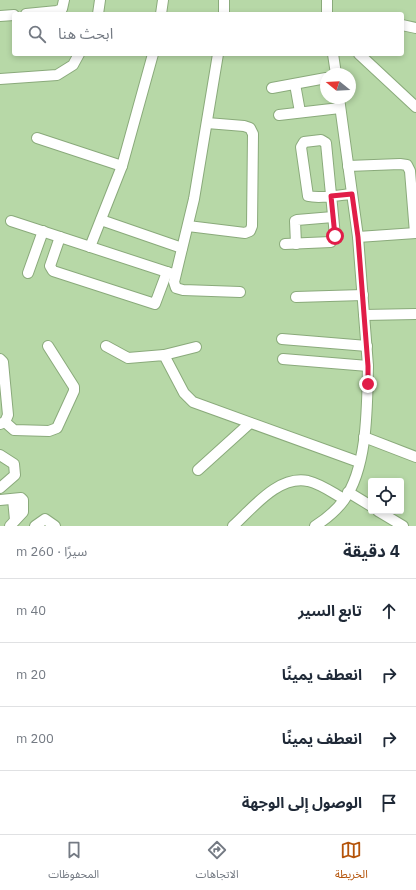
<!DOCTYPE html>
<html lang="ar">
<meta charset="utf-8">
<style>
:root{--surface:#fff;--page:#f2f2f3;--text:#1f2937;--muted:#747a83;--line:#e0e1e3;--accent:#b45309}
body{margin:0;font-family:"IBM Plex Sans","Noto Sans Arabic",sans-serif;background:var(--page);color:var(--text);direction:rtl}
.controls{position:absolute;right:12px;bottom:12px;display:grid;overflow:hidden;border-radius:4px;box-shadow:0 2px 6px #0003}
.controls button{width:36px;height:36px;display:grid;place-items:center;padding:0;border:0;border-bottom:1px solid var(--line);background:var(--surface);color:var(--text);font:20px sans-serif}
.compass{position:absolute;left:320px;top:68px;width:36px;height:36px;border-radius:50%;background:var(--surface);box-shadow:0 2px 6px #0003;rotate:288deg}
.stop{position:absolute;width:12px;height:12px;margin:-9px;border:3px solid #e11d48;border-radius:50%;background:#fff}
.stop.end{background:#e11d48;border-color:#fff;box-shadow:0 1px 4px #0008}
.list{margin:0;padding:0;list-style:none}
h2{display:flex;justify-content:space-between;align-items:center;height:52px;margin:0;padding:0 16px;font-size:17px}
h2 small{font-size:13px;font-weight:400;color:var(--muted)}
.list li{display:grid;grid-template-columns:26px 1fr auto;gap:12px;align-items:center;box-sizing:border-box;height:64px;padding:0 16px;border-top:1px solid var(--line)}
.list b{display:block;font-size:15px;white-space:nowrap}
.list em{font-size:13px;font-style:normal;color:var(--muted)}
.icon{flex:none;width:22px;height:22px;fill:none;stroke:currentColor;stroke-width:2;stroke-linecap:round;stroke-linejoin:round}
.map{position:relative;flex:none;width:416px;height:526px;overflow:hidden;direction:ltr}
.search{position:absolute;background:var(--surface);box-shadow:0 2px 6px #0003;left:12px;right:12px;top:12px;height:44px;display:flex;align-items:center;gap:10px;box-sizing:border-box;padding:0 14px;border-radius:4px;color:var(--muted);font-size:15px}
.sheet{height:308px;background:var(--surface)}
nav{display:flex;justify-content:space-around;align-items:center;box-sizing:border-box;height:56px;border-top:1px solid var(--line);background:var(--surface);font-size:11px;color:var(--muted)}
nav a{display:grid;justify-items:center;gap:2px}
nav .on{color:var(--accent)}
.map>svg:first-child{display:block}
</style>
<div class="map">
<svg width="416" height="526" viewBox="0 0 416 526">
<rect width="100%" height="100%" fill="#b7d8a7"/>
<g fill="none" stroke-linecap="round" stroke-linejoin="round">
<g stroke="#8aaa7b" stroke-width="12">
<g id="minor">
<path d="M 327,0 L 327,14"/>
<path d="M 26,14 L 57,11 L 62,9 L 64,0"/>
<path d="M 98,14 L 100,0"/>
<path d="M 161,14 L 163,0"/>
<path d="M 224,14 L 224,0"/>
<path d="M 0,16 L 14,15"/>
<path d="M 402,25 L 416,28"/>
<path d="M 218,54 L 194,199 L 174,282 L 176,288 L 183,290 L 240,292"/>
<path d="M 333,54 L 336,74"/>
<path d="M 359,54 L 416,107"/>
<path d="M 0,79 L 57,75 L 73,65 L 79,54"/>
<path d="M 295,84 L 300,112"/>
<path d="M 272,88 L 326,78"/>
<path d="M 279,115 L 340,108"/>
<path d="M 37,138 L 122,166"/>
<path d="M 348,166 L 400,164 L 407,165 L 410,171 L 415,233"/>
<path d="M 101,220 L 182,248"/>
<path d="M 11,221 L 173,274"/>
<path d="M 188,226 L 245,233 L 250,231 L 252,226 L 253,134 L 250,128 L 244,126 L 207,123"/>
<path d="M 60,237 L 50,266 L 53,271 L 155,304 L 167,272"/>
<path d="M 358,237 L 416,233"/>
<path d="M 285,244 L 331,242 L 335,236 L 326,143 L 321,140 L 304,142 L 301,147 L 308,196 C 321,199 338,195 352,194"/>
<path d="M 296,244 L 295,221 L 297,220 L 333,217"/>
<path d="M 90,247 L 122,166 L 153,54"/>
<path d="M 28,273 L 43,231"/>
<path d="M 296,297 L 363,295"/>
<path d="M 364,315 L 416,314"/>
<path d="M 282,339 L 367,346"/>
<path d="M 106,346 L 128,358 L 164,355 L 184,393 L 193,402 L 359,462"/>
<path d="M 164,355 L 196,347"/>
<path d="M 0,359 L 3,362 L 8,415 L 5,422 L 0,424"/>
<path d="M 283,359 L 368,366"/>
<path d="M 5,422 L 14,430 L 49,431 L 57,428 L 74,391 L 74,387 L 48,346"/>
<path d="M 364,437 L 416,457"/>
<path d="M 0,455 L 14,464 L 15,475 L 0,488"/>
<path d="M 198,470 L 250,423"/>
<path d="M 348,492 L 371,506"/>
<path d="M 13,499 L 15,520"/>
<path d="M 0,500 L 21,498 L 23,500 L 23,512 L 10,526"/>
<path d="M 378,511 L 403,526"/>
<path d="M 35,526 L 45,519 L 55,526"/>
<path d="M 233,526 C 253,508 278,475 308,481 C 321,484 333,493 344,499"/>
<path d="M 315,526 C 326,519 336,511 344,500 C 368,467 367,406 368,366 L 358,237 L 339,98"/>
</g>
</g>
<use href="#minor" stroke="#fff" stroke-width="10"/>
</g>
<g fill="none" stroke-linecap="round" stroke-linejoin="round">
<path stroke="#e11d48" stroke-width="5" d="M 335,236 L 331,196 L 352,194 L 358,237 L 368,366 L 368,384"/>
</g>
</svg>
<div class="controls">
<button><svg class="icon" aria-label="locate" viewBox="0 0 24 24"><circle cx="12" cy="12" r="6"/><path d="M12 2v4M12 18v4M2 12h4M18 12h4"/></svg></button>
</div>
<svg class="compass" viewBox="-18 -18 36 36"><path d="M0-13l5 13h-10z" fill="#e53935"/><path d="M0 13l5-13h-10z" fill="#747a83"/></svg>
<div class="stop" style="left:335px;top:236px"></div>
<div class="stop end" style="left:368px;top:384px"></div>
<div class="search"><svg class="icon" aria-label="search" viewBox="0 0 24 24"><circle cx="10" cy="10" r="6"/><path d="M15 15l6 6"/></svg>ابحث هنا</div>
</div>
<section class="sheet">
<h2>4 دقيقة<small>سيرًا · 260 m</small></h2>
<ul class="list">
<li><svg class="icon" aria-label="ahead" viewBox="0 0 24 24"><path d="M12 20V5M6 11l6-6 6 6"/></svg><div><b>تابع السير</b></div><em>40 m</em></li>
<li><svg class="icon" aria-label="right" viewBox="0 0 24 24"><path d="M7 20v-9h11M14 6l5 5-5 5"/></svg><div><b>انعطف يمينًا</b></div><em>20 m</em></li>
<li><svg class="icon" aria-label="right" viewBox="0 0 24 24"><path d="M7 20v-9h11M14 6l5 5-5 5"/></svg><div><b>انعطف يمينًا</b></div><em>200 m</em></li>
<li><svg class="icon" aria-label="arrive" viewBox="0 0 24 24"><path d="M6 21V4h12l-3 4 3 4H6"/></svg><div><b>الوصول إلى الوجهة</b></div></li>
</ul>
</section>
<nav>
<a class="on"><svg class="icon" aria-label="map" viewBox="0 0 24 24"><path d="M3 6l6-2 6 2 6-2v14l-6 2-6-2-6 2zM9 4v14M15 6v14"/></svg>الخريطة</a>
<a><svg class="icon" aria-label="directions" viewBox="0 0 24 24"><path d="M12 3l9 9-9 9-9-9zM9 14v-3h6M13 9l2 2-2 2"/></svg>الاتجاهات</a>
<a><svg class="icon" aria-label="saved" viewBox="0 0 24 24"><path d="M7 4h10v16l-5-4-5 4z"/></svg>المحفوظات</a>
</nav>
